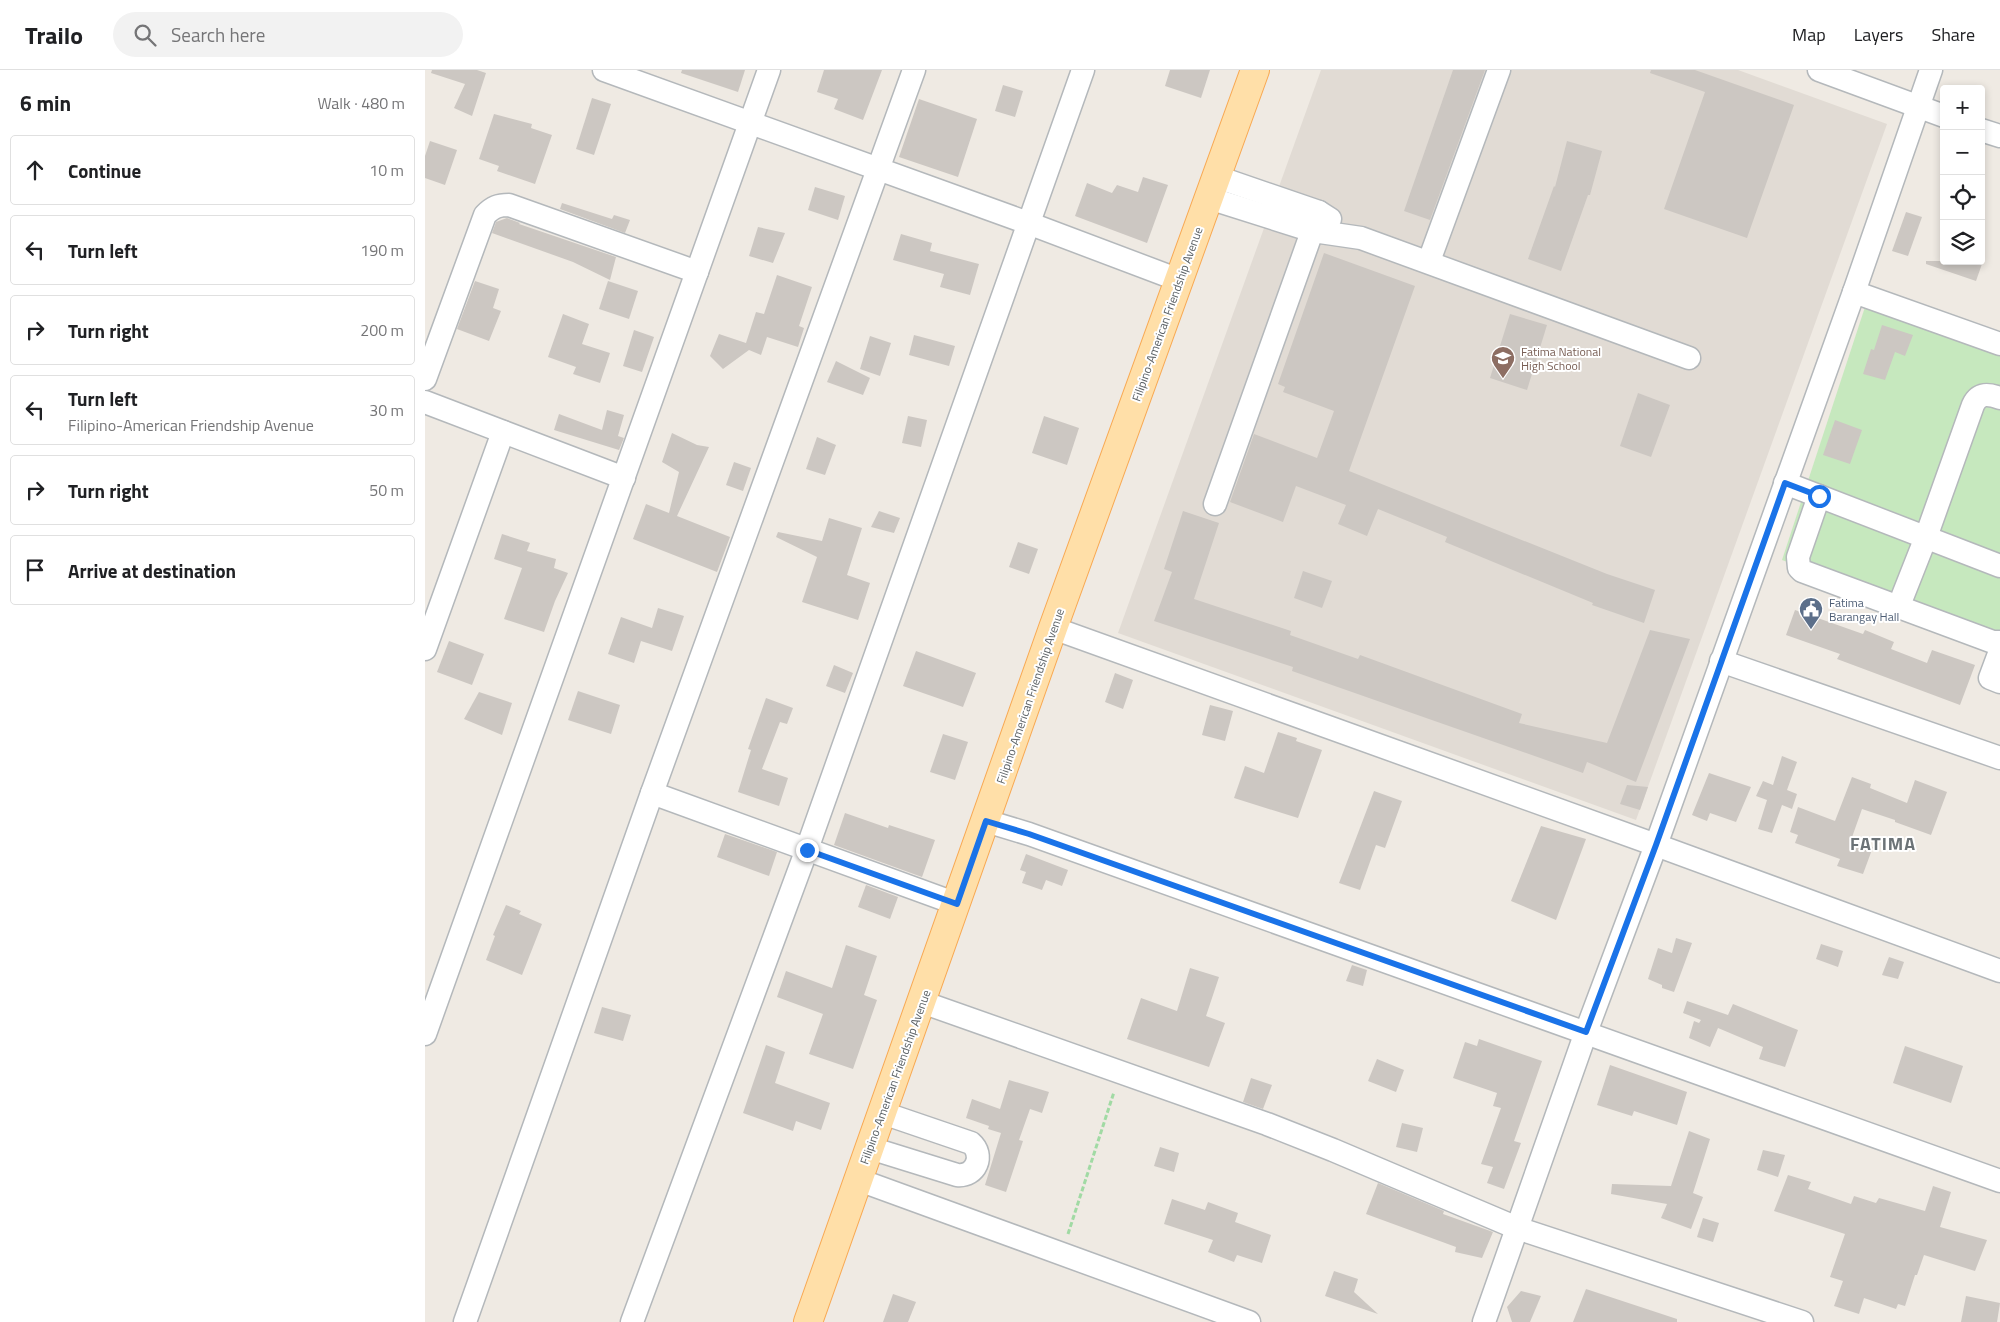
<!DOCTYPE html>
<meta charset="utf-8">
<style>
:root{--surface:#fff;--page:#f2f2f2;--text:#202124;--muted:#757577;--line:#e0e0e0}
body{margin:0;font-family:"Titillium Web",sans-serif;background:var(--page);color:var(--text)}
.controls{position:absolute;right:15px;top:15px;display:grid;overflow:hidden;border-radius:5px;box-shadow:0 2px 8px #0003}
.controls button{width:45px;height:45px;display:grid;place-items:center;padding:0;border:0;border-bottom:1px solid var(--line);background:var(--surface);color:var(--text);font:25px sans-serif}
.stop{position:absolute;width:15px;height:15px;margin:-11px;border:4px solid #1a73e8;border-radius:50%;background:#fff}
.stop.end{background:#1a73e8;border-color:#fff;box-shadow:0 1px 5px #0008}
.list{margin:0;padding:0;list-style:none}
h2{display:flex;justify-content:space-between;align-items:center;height:65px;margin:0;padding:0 20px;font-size:21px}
h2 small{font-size:16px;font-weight:400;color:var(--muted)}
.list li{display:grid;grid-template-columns:32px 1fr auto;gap:15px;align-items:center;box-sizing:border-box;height:70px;margin:0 10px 10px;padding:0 10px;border:1px solid var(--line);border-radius:5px}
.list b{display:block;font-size:19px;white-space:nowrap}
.list p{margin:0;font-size:16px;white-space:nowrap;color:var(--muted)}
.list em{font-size:16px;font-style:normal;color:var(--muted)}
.icon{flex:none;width:28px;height:28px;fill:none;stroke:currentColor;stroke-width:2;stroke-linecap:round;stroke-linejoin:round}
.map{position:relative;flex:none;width:1575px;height:1252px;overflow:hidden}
header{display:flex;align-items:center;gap:30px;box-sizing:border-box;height:70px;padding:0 25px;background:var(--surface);border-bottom:1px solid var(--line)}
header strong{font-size:24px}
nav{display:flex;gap:28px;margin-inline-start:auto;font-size:18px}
.search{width:350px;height:45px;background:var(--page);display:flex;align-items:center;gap:12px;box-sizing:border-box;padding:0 18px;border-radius:28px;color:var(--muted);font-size:19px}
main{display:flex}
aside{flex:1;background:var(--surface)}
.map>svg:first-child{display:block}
</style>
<header>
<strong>Trailo</strong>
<div class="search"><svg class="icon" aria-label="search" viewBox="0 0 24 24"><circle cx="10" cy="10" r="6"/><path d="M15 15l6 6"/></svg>Search here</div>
<nav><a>Map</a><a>Layers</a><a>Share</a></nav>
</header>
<main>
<aside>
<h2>6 min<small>Walk · 480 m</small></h2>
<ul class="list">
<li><svg class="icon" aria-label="ahead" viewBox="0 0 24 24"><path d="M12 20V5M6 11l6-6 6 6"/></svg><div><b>Continue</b></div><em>10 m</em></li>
<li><svg class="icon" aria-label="left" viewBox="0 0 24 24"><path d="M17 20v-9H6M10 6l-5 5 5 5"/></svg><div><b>Turn left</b></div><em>190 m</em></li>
<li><svg class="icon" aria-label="right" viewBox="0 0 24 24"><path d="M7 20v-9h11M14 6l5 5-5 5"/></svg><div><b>Turn right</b></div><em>200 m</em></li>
<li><svg class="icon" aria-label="left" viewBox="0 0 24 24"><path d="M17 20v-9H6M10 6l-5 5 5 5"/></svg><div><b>Turn left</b><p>Filipino-American Friendship Avenue</p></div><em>30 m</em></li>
<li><svg class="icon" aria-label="right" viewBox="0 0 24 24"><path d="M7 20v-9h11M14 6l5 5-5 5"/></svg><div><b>Turn right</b></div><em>50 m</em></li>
<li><svg class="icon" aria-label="arrive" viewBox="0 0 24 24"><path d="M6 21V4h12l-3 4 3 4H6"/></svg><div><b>Arrive at destination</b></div></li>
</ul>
</aside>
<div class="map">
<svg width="1575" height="1252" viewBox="0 0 1575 1252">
<rect width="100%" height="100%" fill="#efeae3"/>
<path fill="#e1dbd4" d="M 896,0 L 1313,0 L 1462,54 L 1211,750 L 693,563 Z"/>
<path fill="#c6e8be" d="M 1440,237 L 1575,281 L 1575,569 L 1357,490 Z"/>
<g fill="#ccc7c2">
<path d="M 7,0 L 52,0 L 61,3 L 47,46 L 29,38 L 40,14 L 6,3 Z"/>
<path d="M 257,0 L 320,0 L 313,22 L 256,3 Z"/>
<path d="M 399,0 L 457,0 L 438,50 L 409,39 L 413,29 L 392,22 Z"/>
<path d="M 745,0 L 785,0 L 776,28 L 740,16 Z"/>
<path d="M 1028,0 L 1060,0 L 1005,150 L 979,141 Z"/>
<path d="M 1226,0 L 1270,0 L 1369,35 L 1322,168 L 1239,139 L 1280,22 L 1225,3 Z"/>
<path d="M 578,15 L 598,21 L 590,47 L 570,41 Z"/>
<path d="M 167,28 L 186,34 L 169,85 L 151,79 Z"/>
<path d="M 494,29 L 552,49 L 533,107 L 474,87 Z"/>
<path d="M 69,44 L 107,54 L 106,58 L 127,65 L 110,114 L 72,101 L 74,96 L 54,89 Z"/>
<path d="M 5,71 L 32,80 L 20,115 L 0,108 L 0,86 Z"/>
<path d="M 1142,71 L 1177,81 L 1165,125 L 1163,125 L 1136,201 L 1103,189 L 1129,116 L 1130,117 Z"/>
<path d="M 718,107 L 743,115 L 722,173 L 650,146 L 662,113 L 687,123 L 692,115 L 713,122 Z"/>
<path d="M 390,117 L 420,126 L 413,150 L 383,140 Z"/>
<path d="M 137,133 L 187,149 L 189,145 L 205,150 L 200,163 L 135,139 Z"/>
<path d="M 1481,142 L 1497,147 L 1483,186 L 1467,181 Z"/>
<path d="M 82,148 L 95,153 L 94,154 L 191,187 L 185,210 L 148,192 L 67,163 L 71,152 Z"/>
<path d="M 333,157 L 360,163 L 348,193 L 324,186 Z"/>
<path d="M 476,164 L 507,173 L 505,181 L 554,194 L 545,225 L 515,217 L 519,204 L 468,190 Z"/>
<path d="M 899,183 L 990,216 L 924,401 L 1182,504 L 1230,520 L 1219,553 L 1167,535 L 1168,533 L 1020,472 L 1022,467 L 953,439 L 942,466 L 913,454 L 921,435 L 871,416 L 858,452 L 805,432 L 829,364 L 892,388 L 909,341 L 858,322 L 860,317 L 853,314 Z"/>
<path d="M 1501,191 L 1558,191 L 1551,211 L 1501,194 Z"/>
<path d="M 352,205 L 387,217 L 374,256 L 379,258 L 373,277 L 342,267 L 336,285 L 324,280 L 298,299 L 285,286 L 294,264 L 321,273 L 331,242 L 339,244 Z"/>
<path d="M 50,211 L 74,219 L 68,238 L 76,241 L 64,271 L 32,259 Z"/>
<path d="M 183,211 L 213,221 L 204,249 L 174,239 Z"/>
<path d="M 138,244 L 164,254 L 157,274 L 185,283 L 175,313 L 148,304 L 151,297 L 123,287 Z"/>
<path d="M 1085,244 L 1122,255 L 1102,320 L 1065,308 Z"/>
<path d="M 1457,255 L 1488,265 L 1480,286 L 1470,282 L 1460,310 L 1438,304 L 1446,279 L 1449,280 Z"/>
<path d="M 209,260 L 229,267 L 217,302 L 198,296 Z"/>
<path d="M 489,265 L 530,276 L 524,296 L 484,285 Z"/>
<path d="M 445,266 L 466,273 L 455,306 L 435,299 Z"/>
<path d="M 411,291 L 445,308 L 438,325 L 402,312 Z"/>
<path d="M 1213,323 L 1245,335 L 1226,387 L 1195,376 Z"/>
<path d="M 182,340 L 199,345 L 193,366 L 199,368 L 194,380 L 129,360 L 134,344 L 177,360 Z"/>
<path d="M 483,346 L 502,350 L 496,377 L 477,373 Z"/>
<path d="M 619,346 L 654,358 L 642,395 L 607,383 Z"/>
<path d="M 1410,350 L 1437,360 L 1425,394 L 1398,385 Z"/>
<path d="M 247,363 L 272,375 L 284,377 L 252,446 L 305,467 L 292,502 L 208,469 L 221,434 L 244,443 L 254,402 L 237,392 Z"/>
<path d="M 392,367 L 411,375 L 400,405 L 381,399 Z"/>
<path d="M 309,392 L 326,398 L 318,421 L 301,415 Z"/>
<path d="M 454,441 L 475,448 L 469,463 L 446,457 Z"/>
<path d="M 758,441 L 794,453 L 769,529 L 866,561 L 865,565 L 933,589 L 935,585 L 1097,644 L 1094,653 L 1182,673 L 1225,560 L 1265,569 L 1211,712 L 1162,692 L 1158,703 L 867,601 L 868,597 L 729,551 L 747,502 L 739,499 Z"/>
<path d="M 404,448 L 437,458 L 422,505 L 445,513 L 433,550 L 377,532 L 392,487 L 351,467 L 353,462 L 397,471 Z"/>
<path d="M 77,464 L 105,473 L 102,481 L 131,489 L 129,498 L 143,503 L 130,531 L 119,562 L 79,549 L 97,498 L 69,489 Z"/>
<path d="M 593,472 L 613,479 L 604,504 L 584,497 Z"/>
<path d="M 878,501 L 907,511 L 897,538 L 869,528 Z"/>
<path d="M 233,538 L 259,546 L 247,581 L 216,571 L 209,593 L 183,584 L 196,547 L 227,558 Z"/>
<path d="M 1370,540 L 1438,564 L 1440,560 L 1469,572 L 1466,579 L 1502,593 L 1507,580 L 1550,595 L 1535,635 L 1412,589 L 1415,584 L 1361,565 Z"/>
<path d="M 24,571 L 59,584 L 47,615 L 12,602 Z"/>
<path d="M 491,581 L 551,603 L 538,637 L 478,616 Z"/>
<path d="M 409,595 L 428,603 L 420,623 L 401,616 Z"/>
<path d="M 690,603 L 708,610 L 698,639 L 680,632 Z"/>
<path d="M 153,621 L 195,635 L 186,664 L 143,650 Z"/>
<path d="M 54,622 L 87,633 L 77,665 L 39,649 Z"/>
<path d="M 341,628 L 368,638 L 362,654 L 355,652 L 337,699 L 363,708 L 354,736 L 313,722 L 326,680 L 323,679 Z"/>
<path d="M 785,635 L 808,641 L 800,671 L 777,665 Z"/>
<path d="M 853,662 L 872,668 L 871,671 L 897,680 L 873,748 L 809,728 L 820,696 L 839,703 Z"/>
<path d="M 518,664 L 543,672 L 530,710 L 505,702 Z"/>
<path d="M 1357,686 L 1372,692 L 1362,720 L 1372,724 L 1367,739 L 1357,735 L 1347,763 L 1333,759 L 1342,730 L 1331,726 L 1338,711 L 1348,715 Z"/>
<path d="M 1284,703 L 1326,717 L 1311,752 L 1285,743 L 1282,751 L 1267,745 Z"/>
<path d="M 1427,707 L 1446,714 L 1445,718 L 1482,733 L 1490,710 L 1522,722 L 1506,765 L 1470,752 L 1470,750 L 1437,739 L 1426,770 L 1448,777 L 1438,804 L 1412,796 L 1415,789 L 1370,773 L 1373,765 L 1365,762 L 1373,737 L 1410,751 Z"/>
<path d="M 1202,715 L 1223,717 L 1215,740 L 1195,734 Z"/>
<path d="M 949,721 L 977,731 L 960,778 L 951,775 L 935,820 L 914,813 Z"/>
<path d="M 420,743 L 463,758 L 464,755 L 510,770 L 497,807 L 409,775 Z"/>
<path d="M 1116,756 L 1161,769 L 1131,850 L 1086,831 Z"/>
<path d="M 300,764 L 352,782 L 344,806 L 292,787 Z"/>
<path d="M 601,784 L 643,800 L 637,816 L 621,810 L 617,820 L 597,813 L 601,802 L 595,800 Z"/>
<path d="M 441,815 L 473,827 L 465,849 L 433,837 Z"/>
<path d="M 81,835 L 96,841 L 94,844 L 117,854 L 97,905 L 61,890 L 70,866 L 68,865 Z"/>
<path d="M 1251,868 L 1267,873 L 1249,922 L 1237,918 L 1237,915 L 1223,909 L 1233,878 L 1247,883 Z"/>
<path d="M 1396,874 L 1418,881 L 1413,897 L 1391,889 Z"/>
<path d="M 421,875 L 452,886 L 439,925 L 452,930 L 428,999 L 384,984 L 398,944 L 352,927 L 361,901 L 407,918 Z"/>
<path d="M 1464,887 L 1479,892 L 1473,909 L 1457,905 Z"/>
<path d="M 927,895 L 942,900 L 938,916 L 921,911 Z"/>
<path d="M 765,898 L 794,907 L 781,946 L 800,953 L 784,997 L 702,969 L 716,928 L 752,941 Z"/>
<path d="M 1262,931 L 1303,945 L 1308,934 L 1373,960 L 1360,997 L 1334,989 L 1338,977 L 1293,958 L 1285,977 L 1264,968 L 1269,951 L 1274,953 L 1276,950 L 1258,943 Z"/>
<path d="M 177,937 L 206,945 L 198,971 L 169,963 Z"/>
<path d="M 1054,969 L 1117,991 L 1089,1071 L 1096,1073 L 1079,1119 L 1062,1113 L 1068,1097 L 1056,1094 L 1076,1038 L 1068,1036 L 1072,1023 L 1028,1008 L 1040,972 L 1052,976 Z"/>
<path d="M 341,975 L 360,982 L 350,1013 L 405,1033 L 396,1060 L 371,1051 L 368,1061 L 318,1043 Z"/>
<path d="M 1480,976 L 1538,996 L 1526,1033 L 1468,1013 Z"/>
<path d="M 952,989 L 979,1000 L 971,1022 L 943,1011 Z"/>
<path d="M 1185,995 L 1262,1022 L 1252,1055 L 1209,1041 L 1207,1046 L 1172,1035 Z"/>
<path d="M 826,1008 L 847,1015 L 838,1039 L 818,1032 Z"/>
<path d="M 584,1010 L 624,1022 L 617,1043 L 605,1039 L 594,1070 L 598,1071 L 581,1122 L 560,1115 L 576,1063 L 563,1059 L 564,1056 L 541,1048 L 547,1029 L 575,1039 Z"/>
<path d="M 977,1053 L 998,1058 L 992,1082 L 971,1077 Z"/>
<path d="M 1264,1061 L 1285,1069 L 1268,1123 L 1278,1127 L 1266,1159 L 1236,1148 L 1242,1134 L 1186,1124 L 1187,1114 L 1246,1116 Z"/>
<path d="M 735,1077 L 754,1083 L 749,1102 L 729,1096 Z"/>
<path d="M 1338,1080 L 1360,1085 L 1353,1107 L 1332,1100 Z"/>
<path d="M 1363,1105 L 1386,1112 L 1383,1119 L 1426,1134 L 1429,1126 L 1451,1133 L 1454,1128 L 1500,1141 L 1508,1116 L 1526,1122 L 1515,1157 L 1562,1170 L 1550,1201 L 1499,1185 L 1492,1205 L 1490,1205 L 1480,1236 L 1473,1234 L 1471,1239 L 1439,1228 L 1434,1244 L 1409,1236 L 1418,1211 L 1405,1207 L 1420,1164 L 1349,1141 Z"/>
<path d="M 953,1113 L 1019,1141 L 1018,1144 L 1068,1162 L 1057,1188 L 1030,1182 L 1031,1177 L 941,1144 Z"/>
<path d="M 747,1129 L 780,1140 L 783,1132 L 813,1143 L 810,1152 L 846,1165 L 837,1193 L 812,1185 L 809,1192 L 783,1182 L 788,1170 L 739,1154 Z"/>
<path d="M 1278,1148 L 1294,1153 L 1288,1172 L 1272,1167 Z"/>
<path d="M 909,1201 L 933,1209 L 929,1222 L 953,1244 L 900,1226 Z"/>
<path d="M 1161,1219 L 1252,1249 L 1252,1252 L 1148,1252 Z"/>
<path d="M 1096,1221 L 1116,1226 L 1105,1252 L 1087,1252 L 1082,1237 Z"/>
<path d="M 468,1224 L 491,1232 L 483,1252 L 458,1252 Z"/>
<path d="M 1541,1226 L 1575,1233 L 1572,1252 L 1536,1252 Z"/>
</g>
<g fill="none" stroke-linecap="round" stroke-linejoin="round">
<g stroke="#b4b8bb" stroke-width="25">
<g id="minor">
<path d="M 179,0 L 603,153 L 754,210"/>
<path d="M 1394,0 L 1519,46"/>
<path d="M 1556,60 L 1575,66"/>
<path d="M 792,107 L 894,142 L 905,149"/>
<path d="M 784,128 L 888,161 L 936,168 L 1264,288"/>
<path d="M 1004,191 L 1074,0"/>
<path d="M 1429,222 L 1575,274"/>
<path d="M 0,309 L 60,145 C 68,137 73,135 84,135 L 272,202"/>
<path d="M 0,332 L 199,408"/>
<path d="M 1360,413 L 1575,496"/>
<path d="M 1394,426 L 1373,487 L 1374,498 L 1377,501 L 1568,572 L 1575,572"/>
<path d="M 790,434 L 894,142"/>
<path d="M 1473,538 L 1501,467 L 1548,335 C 1554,322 1564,324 1575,328"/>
<path d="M 628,558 L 1231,775 L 1575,901"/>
<path d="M 0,579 L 78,362"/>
<path d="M 1575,581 L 1565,608 L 1575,612"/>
<path d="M 1296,591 L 1575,688"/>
<path d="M 227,723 L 532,834"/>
<path d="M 561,751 L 604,764 L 1575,1111"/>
<path d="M 497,932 L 842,1054 L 908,1080 L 1092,1158 L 1377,1252"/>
<path d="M 0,964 L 344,0"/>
<path d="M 445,1078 L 532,1105 C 551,1107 560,1085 546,1073 L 458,1043"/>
<path d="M 434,1110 L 824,1252"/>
<path d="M 40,1252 L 227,723 L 489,0"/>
<path d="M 207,1252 L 382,779 L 658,0"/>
<path d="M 1059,1252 L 1161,962 L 1231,775 L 1429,222 L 1506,0"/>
</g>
</g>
<g stroke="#f8a953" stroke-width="30">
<path id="major" d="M 383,1252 L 628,558 L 830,0"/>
</g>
<path stroke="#a1daa4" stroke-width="3" stroke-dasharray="5 2.5" stroke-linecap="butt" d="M 643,1164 L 689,1022"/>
<use href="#minor" stroke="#fff" stroke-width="22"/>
<use href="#major" stroke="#ffdfa8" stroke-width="28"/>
</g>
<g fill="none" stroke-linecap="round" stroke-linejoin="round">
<path stroke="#1a73e8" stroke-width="6" d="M 382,780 L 532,834 L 561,751 L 604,764 L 1161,962 L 1231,775 L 1360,413 L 1394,426"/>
</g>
<defs>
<g id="school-pin" transform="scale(1.25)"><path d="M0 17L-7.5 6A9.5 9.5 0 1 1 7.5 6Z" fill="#8d6e63" stroke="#fff"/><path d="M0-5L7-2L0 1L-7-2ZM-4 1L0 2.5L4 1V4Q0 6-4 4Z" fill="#fff"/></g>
<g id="civic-pin" transform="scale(1.25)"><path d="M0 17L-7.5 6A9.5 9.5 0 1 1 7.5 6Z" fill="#5c6f8a" stroke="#fff"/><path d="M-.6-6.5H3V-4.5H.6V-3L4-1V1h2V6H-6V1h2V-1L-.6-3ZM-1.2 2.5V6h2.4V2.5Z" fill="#fff"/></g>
</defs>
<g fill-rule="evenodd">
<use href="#school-pin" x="1078" y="288"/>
<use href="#civic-pin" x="1386" y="539"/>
</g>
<g text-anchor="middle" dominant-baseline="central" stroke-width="4" stroke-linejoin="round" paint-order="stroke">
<g font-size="12" fill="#5b6165" stroke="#fff">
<text transform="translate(742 244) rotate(-70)">Filipino-American Friendship Avenue</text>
<text transform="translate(605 626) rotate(-71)">Filipino-American Friendship Avenue</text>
<text transform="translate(470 1007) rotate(-70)">Filipino-American Friendship Avenue</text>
</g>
<g font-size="12" fill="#785e54" stroke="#fff" text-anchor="start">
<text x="1096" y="281">Fatima National<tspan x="1096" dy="14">High School</tspan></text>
</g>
<g font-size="12" fill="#4e5e75" stroke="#fff" text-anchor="start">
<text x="1404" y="532">Fatima<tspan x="1404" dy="14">Barangay Hall</tspan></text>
</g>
<g font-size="18" font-weight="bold" letter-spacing="1" fill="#6c7377" stroke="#fff">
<text x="1458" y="773">FATIMA</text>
</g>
</g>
</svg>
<div class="controls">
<button>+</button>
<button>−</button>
<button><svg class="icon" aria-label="locate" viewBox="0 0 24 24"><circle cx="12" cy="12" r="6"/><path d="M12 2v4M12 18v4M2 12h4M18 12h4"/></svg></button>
<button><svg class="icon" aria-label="layers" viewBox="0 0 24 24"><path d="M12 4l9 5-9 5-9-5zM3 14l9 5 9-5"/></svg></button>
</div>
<div class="stop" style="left:1394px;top:426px"></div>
<div class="stop end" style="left:382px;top:780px"></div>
</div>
</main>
